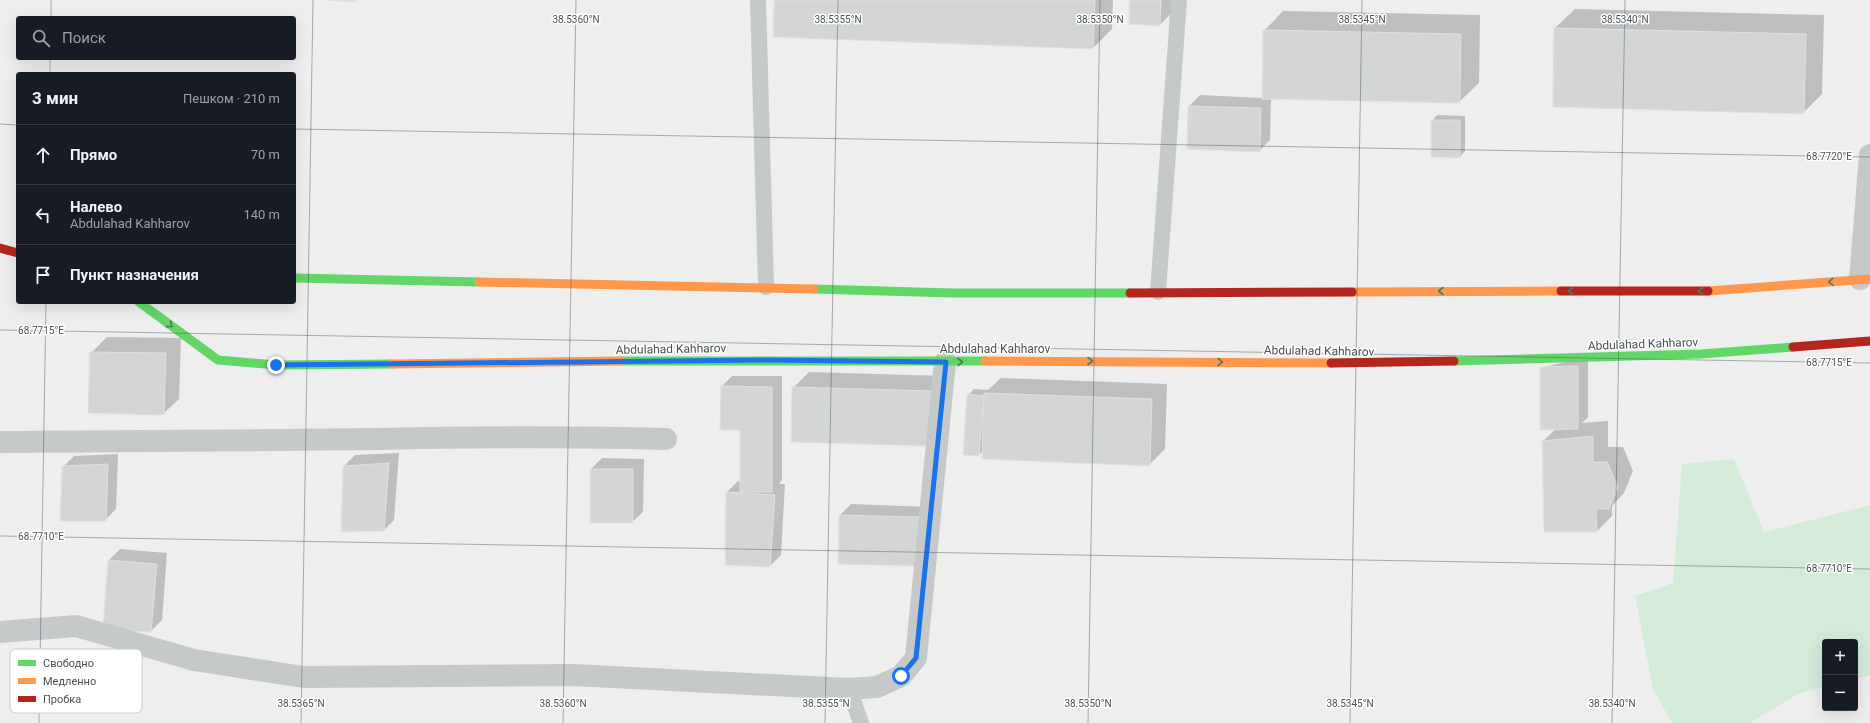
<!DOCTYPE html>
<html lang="ru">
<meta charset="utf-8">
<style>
:root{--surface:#171b24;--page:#242831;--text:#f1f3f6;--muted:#9ea1a6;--line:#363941}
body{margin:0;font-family:Roboto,sans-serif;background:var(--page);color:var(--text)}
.controls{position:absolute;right:12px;bottom:12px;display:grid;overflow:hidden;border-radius:4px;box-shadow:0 4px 16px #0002}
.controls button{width:36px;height:36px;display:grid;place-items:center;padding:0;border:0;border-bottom:1px solid var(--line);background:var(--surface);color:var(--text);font:20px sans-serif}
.stop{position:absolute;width:12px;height:12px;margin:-9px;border:3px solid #1a73e8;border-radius:50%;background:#fff}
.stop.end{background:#1a73e8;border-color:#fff;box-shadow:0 1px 4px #0008}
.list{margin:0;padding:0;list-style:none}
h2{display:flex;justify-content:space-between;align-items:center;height:52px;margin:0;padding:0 16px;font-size:17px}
h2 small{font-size:13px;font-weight:400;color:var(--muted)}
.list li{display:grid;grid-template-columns:26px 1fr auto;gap:12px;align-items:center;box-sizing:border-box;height:60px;padding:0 16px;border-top:1px solid var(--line)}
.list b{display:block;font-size:15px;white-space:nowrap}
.list p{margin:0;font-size:13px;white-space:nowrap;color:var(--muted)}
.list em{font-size:13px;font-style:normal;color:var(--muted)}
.icon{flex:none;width:22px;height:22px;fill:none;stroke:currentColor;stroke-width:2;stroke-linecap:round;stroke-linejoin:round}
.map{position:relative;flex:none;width:1870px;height:723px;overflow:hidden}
.search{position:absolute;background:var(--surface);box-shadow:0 4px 16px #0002;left:16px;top:16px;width:280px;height:44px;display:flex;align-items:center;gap:10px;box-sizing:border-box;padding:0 14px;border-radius:4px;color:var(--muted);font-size:15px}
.panel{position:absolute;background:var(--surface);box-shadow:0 4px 16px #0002;left:16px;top:72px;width:280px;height:232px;border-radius:4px}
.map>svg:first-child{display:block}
</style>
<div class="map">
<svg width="1870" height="723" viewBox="0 0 1870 723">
<rect width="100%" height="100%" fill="#eee"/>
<path fill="#d4ebda" d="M 1734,459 L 1764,532 L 1870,505 L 1870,675 L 1855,679 L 1855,642 L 1825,642 L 1825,687 L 1798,694 L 1750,723 L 1672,723 L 1653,689 L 1635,596 L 1673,583 L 1682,464 Z"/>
<g fill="#0003">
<path d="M 775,0 L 1113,0 L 1112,29 L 1093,48 Z"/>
<path d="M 1131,0 L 1175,0 L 1175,9 L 1160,25 Z"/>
<path d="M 1575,9 L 1824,15 L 1822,94 L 1803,113 L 1555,28 Z"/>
<path d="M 1283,11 L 1480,15 L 1479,83 L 1459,102 L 1271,98 L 1270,140 L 1259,151 L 1189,106 L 1200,95 L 1263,98 L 1264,31 Z"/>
<path d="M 1437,115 L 1465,116 L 1465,151 L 1460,157 L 1432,156 L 1432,121 Z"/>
<path d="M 107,337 L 181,338 L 179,399 L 163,414 L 91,353 Z"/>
<path d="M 1588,356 L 1588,417 L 1582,423 L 1608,421 L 1608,447 L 1623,447 L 1633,471 L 1624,493 L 1612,506 L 1612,516 L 1597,531 L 1543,441 L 1556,429 L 1541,368 Z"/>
<path d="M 809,372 L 946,376 L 944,430 L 793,388 Z"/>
<path d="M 732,376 L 782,376 L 782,480 L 779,484 L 785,484 L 781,555 L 770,566 L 726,564 L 727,492 L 738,481 L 741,481 L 741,429 L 722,386 Z"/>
<path d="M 1001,378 L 1167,384 L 1165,449 L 1149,465 L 983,451 L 979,455 L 964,454 L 968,395 L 974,389 L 988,390 Z"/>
<path d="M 399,453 L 394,520 L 384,530 L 344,466 L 355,455 Z"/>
<path d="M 118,454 L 116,509 L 105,520 L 63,467 L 74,456 Z"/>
<path d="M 602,458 L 644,459 L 643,512 L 632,522 L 591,469 Z"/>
<path d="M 851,504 L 930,507 L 928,554 L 839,563 L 840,515 Z"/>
<path d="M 120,549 L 167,553 L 162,620 L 151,631 L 104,628 L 109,560 Z"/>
</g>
<g fill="#d4d6d6" stroke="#dfe0e1">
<path d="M 326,0 L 357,0 L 356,2 Z"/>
<path d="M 774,0 L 1095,0 L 1093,49 L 773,37 Z"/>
<path d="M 1130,0 L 1161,0 L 1160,26 L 1129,24 Z"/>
<path d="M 1554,28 L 1806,34 L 1804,114 L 1553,107 Z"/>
<path d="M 1263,30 L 1461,34 L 1460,103 L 1262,99 Z"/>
<path d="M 1188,106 L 1261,108 L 1260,152 L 1187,149 Z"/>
<path d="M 1431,120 L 1460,120 L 1460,158 L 1431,157 Z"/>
<path d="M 90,352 L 166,353 L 164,415 L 88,413 Z"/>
<path d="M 1578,366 L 1578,429 L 1540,430 L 1540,367 Z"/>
<path d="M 721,386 L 772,387 L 772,492 L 740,492 L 740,430 L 720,430 Z"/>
<path d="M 792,387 L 931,391 L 929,446 L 791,442 Z"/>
<path d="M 984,393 L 1152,399 L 1150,466 L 982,459 Z"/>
<path d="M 967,394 L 984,396 L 979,456 L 963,455 Z"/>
<path d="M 1593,436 L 1593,462 L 1607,462 L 1618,487 L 1609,509 L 1596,509 L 1597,532 L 1544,532 L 1542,441 Z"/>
<path d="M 389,463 L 384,531 L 341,532 L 343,466 Z"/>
<path d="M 108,464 L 106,521 L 60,521 L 62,466 Z"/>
<rect x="590" y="469" width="43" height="54"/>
<path d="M 726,492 L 775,495 L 770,567 L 725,565 Z"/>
<path d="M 839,515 L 919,517 L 918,566 L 838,564 Z"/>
<path d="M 108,560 L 157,564 L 151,632 L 103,629 Z"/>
</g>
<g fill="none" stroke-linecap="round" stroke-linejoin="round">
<g stroke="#c6c9c9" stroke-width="16">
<path d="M 758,0 L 766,287"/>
<path d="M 1158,292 L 1179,0"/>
<path d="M 849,689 L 861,723"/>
</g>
<g stroke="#c6c9c9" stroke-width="22">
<path d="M 1860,279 L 1870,155"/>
<path d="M 0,442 C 126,442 252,440 378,439 C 474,437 570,436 666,439"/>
<path d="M 0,632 L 76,626 L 194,660 L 304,677 L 573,675 L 849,689 L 877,687 L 901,676 L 916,658 L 945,362"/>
</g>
<g stroke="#63d668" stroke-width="9">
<path d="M 294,278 L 479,282"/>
<path d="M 814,289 L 953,293 L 1130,293"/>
<path d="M 139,302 L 218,360 L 276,365 L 392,364"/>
<path d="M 621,361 L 985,361"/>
<path d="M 1454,361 L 1701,354 L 1793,347"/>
</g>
<g stroke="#ff974d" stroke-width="9">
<path d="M 479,282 L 814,289"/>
<path d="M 1708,291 L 1870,279"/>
<path d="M 1352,292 L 1561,291"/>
<path d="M 985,361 L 1331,363"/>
<path d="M 392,364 L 621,361"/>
</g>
<g stroke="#b3261e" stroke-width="9">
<path d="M 0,248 L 18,253"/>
<path d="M 1561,291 L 1708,291"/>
<path d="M 1130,293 L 1352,292"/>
<path d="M 1793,347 L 1870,341"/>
<path d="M 1331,363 L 1454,361"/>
</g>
</g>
<defs><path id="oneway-chevron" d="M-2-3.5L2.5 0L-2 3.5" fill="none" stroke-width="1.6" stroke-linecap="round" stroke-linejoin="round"/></defs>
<g stroke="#4f7a5d">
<use href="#oneway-chevron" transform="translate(1831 282) rotate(176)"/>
<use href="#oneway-chevron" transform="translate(1441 291) rotate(180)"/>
<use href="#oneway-chevron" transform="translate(1571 291) rotate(180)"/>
<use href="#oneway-chevron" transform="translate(1701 291) rotate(178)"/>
<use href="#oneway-chevron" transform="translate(170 325) rotate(36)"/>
<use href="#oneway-chevron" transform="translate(1090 361)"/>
<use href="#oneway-chevron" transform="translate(960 362)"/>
<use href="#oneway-chevron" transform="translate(1220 362) rotate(1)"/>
</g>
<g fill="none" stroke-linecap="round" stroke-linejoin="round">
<path stroke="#1a73e8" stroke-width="5" d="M 276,365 L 766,360 L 946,362 L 916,658 L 901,676"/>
</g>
<path fill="none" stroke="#475258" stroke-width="1" stroke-opacity="0.45" d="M 51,18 L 51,0M 50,74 L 50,58M 0,124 L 18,125M 294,129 L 1870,157M 0,330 L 1870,363M 0,536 L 1870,569M 39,723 L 46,302M 301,723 L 313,0M 563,723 L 576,0M 825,723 L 838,0M 1088,723 L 1100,0M 1350,723 L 1362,0M 1612,723 L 1625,0"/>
<g text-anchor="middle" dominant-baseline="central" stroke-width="3" stroke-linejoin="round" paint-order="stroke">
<g font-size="12" fill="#475258" stroke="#fff">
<text transform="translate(1643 344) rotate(-2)">Abdulahad Kahharov</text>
<text transform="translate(671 349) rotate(-1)">Abdulahad Kahharov</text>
<text x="995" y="349">Abdulahad Kahharov</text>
<text transform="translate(1319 351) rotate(1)">Abdulahad Kahharov</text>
</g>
</g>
<rect x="10" y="649" width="132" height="64" rx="6" fill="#fff" stroke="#c8cbcd" stroke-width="1"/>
<rect x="18" y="660" width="18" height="6" fill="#63d668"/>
<rect x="18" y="678" width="18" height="6" fill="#ff974d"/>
<rect x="18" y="696" width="18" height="6" fill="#b3261e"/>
<g font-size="11" fill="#475258">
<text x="43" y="667">Свободно</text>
<text x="43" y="685">Медленно</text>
<text x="43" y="703">Пробка</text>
</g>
<g font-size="10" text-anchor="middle" fill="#475258" stroke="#fff" stroke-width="3" stroke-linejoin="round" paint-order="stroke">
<text x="576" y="23">38.5360°N</text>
<text x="838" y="23">38.5355°N</text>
<text x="1100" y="23">38.5350°N</text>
<text x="1362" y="23">38.5345°N</text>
<text x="1625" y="23">38.5340°N</text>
<text x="1829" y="160">68.7720°E</text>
<text x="41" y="334">68.7715°E</text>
<text x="1829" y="366">68.7715°E</text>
<text x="41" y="540">68.7710°E</text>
<text x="1829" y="572">68.7710°E</text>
<text x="301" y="707">38.5365°N</text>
<text x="563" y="707">38.5360°N</text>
<text x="826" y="707">38.5355°N</text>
<text x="1088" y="707">38.5350°N</text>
<text x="1350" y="707">38.5345°N</text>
<text x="1612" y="707">38.5340°N</text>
</g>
</svg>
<div class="controls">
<button>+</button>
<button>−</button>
</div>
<div class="stop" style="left:901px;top:676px"></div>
<div class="stop end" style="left:276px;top:365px"></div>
<div class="search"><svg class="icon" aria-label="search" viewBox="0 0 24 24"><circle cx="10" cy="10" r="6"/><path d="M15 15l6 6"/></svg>Поиск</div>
<section class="panel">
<h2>3 мин<small>Пешком · 210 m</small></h2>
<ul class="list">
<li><svg class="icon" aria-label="ahead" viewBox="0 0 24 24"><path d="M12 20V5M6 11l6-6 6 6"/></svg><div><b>Прямо</b></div><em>70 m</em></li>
<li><svg class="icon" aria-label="left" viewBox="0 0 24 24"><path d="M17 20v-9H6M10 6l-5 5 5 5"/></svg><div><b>Налево</b><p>Abdulahad Kahharov</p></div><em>140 m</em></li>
<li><svg class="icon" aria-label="arrive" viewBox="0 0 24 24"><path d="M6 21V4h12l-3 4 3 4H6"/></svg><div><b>Пункт назначения</b></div></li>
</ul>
</section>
</div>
